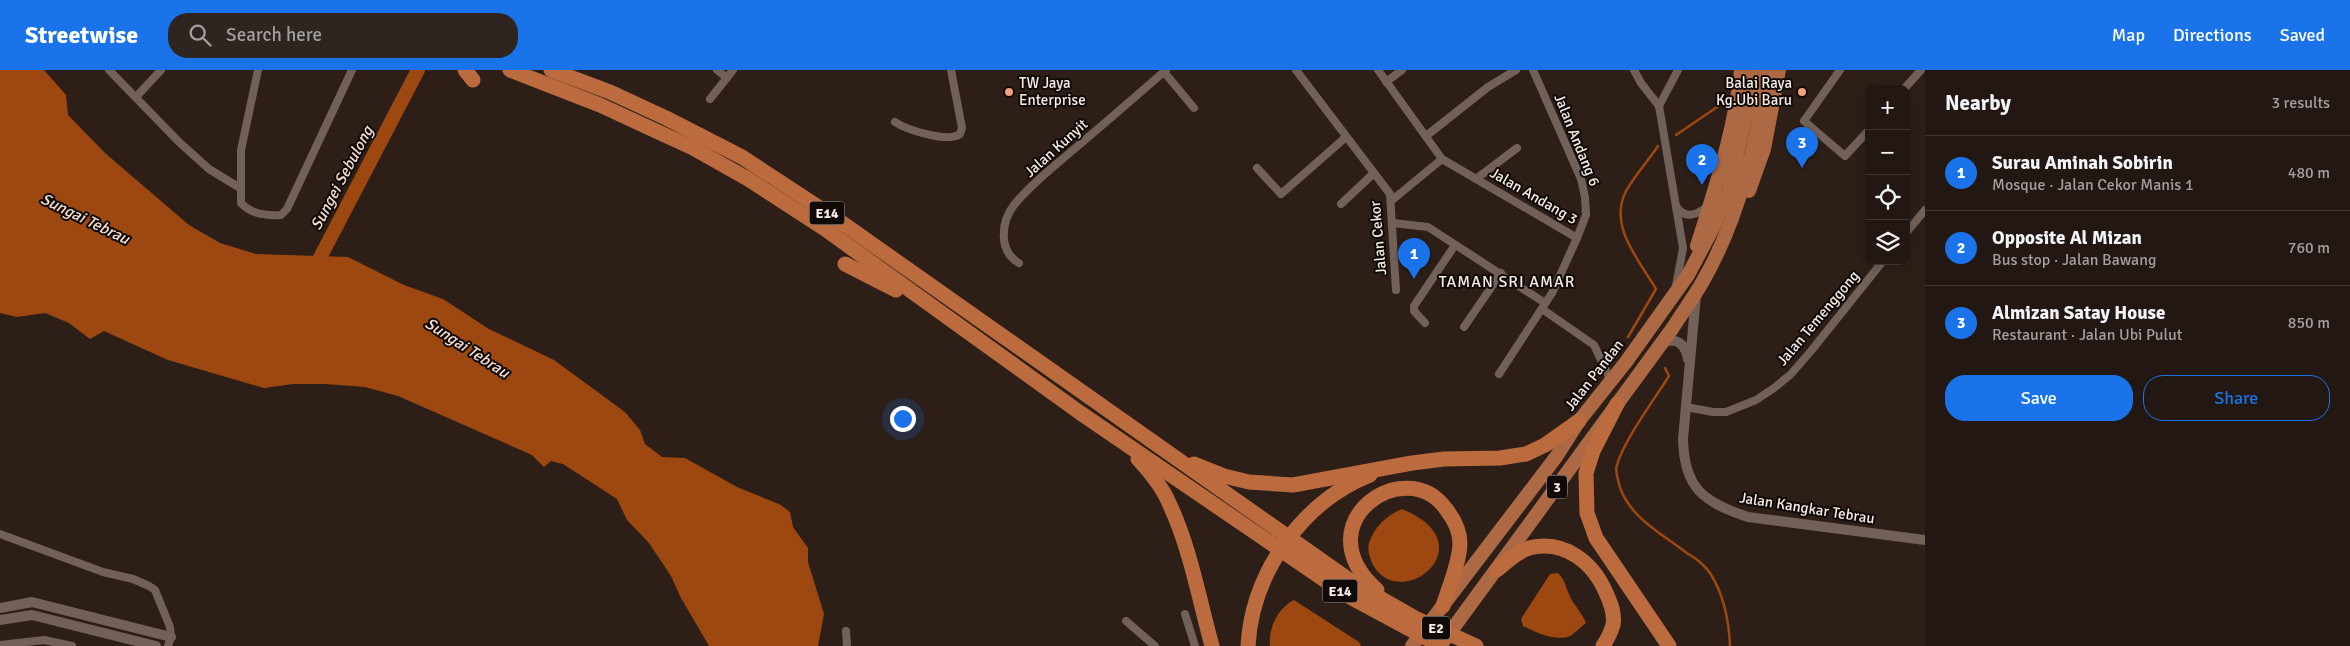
<!DOCTYPE html>
<meta charset="utf-8">
<style>
:root{--surface:#221712;--page:#2e2420;--text:#f1f3f6;--muted:#a29f9f;--line:#3f3632;--accent:#1a73e8}
body{margin:0;font-family:Signika,sans-serif;background:var(--page);color:var(--text)}
.controls{position:absolute;right:15px;top:15px;display:grid;overflow:hidden;border-radius:10px;box-shadow:0 2px 12px #0003}
.controls button{width:45px;height:45px;display:grid;place-items:center;padding:0;border:0;border-bottom:1px solid var(--line);background:var(--surface);color:var(--text);font:25px sans-serif}
.you{position:absolute;left:902px;top:348px;width:18px;height:18px;margin:-12px;border:4px solid #fff;border-radius:50%;background:#1a73e8;box-shadow:0 0 0 8px #1a73e833}
.badge{display:grid;place-items:center;width:32px;height:32px;border-radius:50%;background:var(--accent);color:#fff;font-size:16px;font-weight:700}
.pin{position:absolute;translate:-50% -41px;filter:drop-shadow(0 1px 2px #0008)}
.pin::after{content:'';position:absolute;top:26px;width:18px;height:15px;background:inherit;clip-path:polygon(0 0,100% 0,50% 100%)}
.list{margin:0;padding:0;list-style:none}
h2{display:flex;justify-content:space-between;align-items:center;height:65px;margin:0;padding:0 20px;font-size:21px}
h2 small{font-size:16px;font-weight:400;color:var(--muted)}
.list li{display:grid;grid-template-columns:32px 1fr auto;gap:15px;align-items:center;box-sizing:border-box;height:75px;padding:0 20px;border-top:1px solid var(--line)}
.list b{display:block;font-size:19px;white-space:nowrap}
.list p{margin:0;font-size:16px;white-space:nowrap;color:var(--muted)}
.list em{font-size:16px;font-style:normal;color:var(--muted)}
.actions{display:flex;gap:10px;padding:15px 20px}
.actions a{flex:1;padding:11px 0;border:1px solid var(--accent);border-radius:20px;text-align:center;font-size:18px;color:var(--accent)}
.actions .main{background:var(--accent);color:#fff}
.icon{flex:none;width:28px;height:28px;fill:none;stroke:currentColor;stroke-width:2;stroke-linecap:round;stroke-linejoin:round}
.map{position:relative;flex:none;width:1925px;height:576px;overflow:hidden}
header{display:flex;align-items:center;gap:30px;box-sizing:border-box;height:70px;padding:0 25px;background:var(--accent);color:#fff}
header strong{font-size:24px}
nav{display:flex;gap:28px;margin-inline-start:auto;font-size:18px}
.search{width:350px;height:45px;background:var(--page);display:flex;align-items:center;gap:12px;box-sizing:border-box;padding:0 18px;border-radius:20px;color:var(--muted);font-size:19px}
main{display:flex}
aside{flex:1;background:var(--surface)}
.map>svg:first-child{display:block}
</style>
<header>
<strong>Streetwise</strong>
<div class="search"><svg class="icon" aria-label="search" viewBox="0 0 24 24"><circle cx="10" cy="10" r="6"/><path d="M15 15l6 6"/></svg>Search here</div>
<nav><a>Map</a><a>Directions</a><a>Saved</a></nav>
</header>
<main>
<div class="map">
<svg width="1925" height="576" viewBox="0 0 1925 576">
<rect width="100%" height="100%" fill="#2d1f18"/>
<g fill="#9d4810">
<path d="M 0,0 L 44,0 L 66,25 L 68,45 L 105,83 L 189,155 L 220,173 L 256,184 L 348,187 L 404,215 L 443,229 L 489,259 L 554,290 L 625,342 L 640,360 L 645,374 L 662,387 L 685,388 L 737,417 L 781,435 L 790,442 L 793,457 L 808,478 L 808,492 L 824,544 L 818,576 L 709,576 L 681,528 L 671,506 L 649,473 L 627,450 L 617,429 L 563,394 L 551,391 L 544,397 L 532,385 L 398,326 L 365,317 L 325,314 L 293,314 L 264,318 L 168,290 L 104,261 L 90,269 L 69,253 L 45,243 L 17,247 L 0,243 Z"/>
<path d="M 1402,439 C 1488,474 1401,544 1373,495 C 1370,488 1367,481 1369,473 C 1374,457 1387,445 1402,439 Z"/>
<path d="M 1558,503 C 1565,510 1565,515 1569,524 C 1573,535 1582,542 1586,553 C 1581,557 1575,563 1570,566 C 1555,572 1536,562 1523,556 L 1521,549 L 1550,504 Z"/>
<path d="M 1294,530 L 1359,572 L 1361,576 L 1270,576 C 1268,558 1278,538 1294,530 Z"/>
</g>
<g fill="none" stroke-linecap="round" stroke-linejoin="round">
<g stroke="#9d4810" stroke-width="2.5">
<path d="M 1676,65 L 1723,33"/>
<path d="M 1628,267 L 1656,219 C 1639,190 1608,156 1626,121 C 1635,105 1648,91 1658,76"/>
<path d="M 1665,298 L 1669,306 C 1654,330 1624,370 1617,395 C 1615,400 1617,405 1618,410 C 1625,445 1661,463 1687,483 C 1696,489 1704,494 1710,503 C 1724,525 1729,551 1730,576"/>
</g>
<path stroke="#9d4810" stroke-width="14" d="M 312,203 L 418,0"/>
<g stroke="#726159" stroke-width="8">
<path d="M 109,0 L 179,72 L 209,99 L 240,118"/>
<path d="M 258,0 L 241,80 L 241,133 C 251,144 266,146 281,145 L 287,139 L 352,0"/>
<path d="M 717,0 L 727,8"/>
<path d="M 1296,0 L 1390,124 L 1396,220"/>
<path d="M 1378,0 L 1442,89 L 1577,168"/>
<path d="M 1634,0 L 1641,13 L 1659,36 L 1683,178 L 1676,216"/>
<path d="M 1840,0 L 1804,51 L 1845,86 L 1869,60"/>
<path d="M 1164,2 L 1194,38"/>
<path d="M 1386,12 L 1402,0"/>
<path d="M 1904,19 L 1921,0"/>
<path d="M 136,27 L 161,0"/>
<path d="M 710,29 L 733,0"/>
<path d="M 1659,36 L 1678,0"/>
<path d="M 895,52 C 907,60 948,73 960,64 L 962,58 L 951,0"/>
<path d="M 1426,66 L 1488,17 L 1516,0"/>
<path d="M 1257,98 L 1281,124 L 1346,67"/>
<path d="M 1476,109 L 1517,78"/>
<path d="M 1391,131 L 1442,89"/>
<path d="M 1341,134 L 1374,103"/>
<path d="M 1676,136 C 1685,150 1697,145 1708,136"/>
<path d="M 1393,153 L 1428,157 L 1545,233"/>
<path d="M 1906,163 L 1925,140"/>
<path d="M 1019,193 C 998,181 1001,152 1014,135 C 1030,115 1053,97 1073,80 C 1104,54 1135,27 1166,0"/>
<path d="M 1542,239 L 1594,275 L 1611,311"/>
<path d="M 1425,253 L 1414,241 L 1414,236 L 1455,175"/>
<path d="M 1464,257 L 1501,203"/>
<path d="M 1499,304 L 1552,223 L 1577,168 L 1586,145 L 1585,127 L 1581,109 L 1533,0"/>
<path d="M 1686,337 L 1713,342 L 1726,342 L 1756,330 L 1774,318 L 1791,304 L 1811,281 L 1883,191"/>
<path d="M 0,464 L 103,502 L 133,509 L 149,516 L 155,520 L 170,557 L 171,567 L 168,576"/>
<path d="M 1185,544 L 1195,576"/>
<path d="M 1126,551 L 1155,576"/>
<path d="M 846,561 L 847,576"/>
<path d="M 0,575 L 44,570 L 72,576"/>
</g>
<g stroke="#726159" stroke-width="10">
<path d="M 1696,225 L 1683,369 C 1684,418 1703,432 1748,447 L 1925,470"/>
<path d="M 1663,272 C 1677,268 1685,273 1688,289"/>
<path d="M 0,538 L 32,532 L 171,567"/>
<path d="M 0,550 L 32,545 L 156,576"/>
</g>
<g stroke="#ad6944" stroke-width="14">
<path d="M 1749,121 L 1764,79 L 1779,0"/>
<path d="M 1697,176 C 1715,118 1735,60 1741,0"/>
<path d="M 1443,572 L 1672,259 C 1682,243 1694,227 1703,211 C 1738,150 1759,69 1766,0"/>
<path d="M 1412,576 L 1556,387 L 1579,351 L 1626,292 L 1688,205 L 1713,158 L 1729,120 L 1750,27 L 1752,0"/>
</g>
<g stroke="#bc6b3f" stroke-width="15">
<path d="M 465,0 L 473,10"/>
<path d="M 510,0 L 600,35 L 656,61 L 693,78 L 748,109 L 825,159 L 1079,342 L 1348,526 L 1441,576"/>
<path d="M 551,0 L 610,22 L 666,48 L 742,87 L 835,148 L 1352,512 L 1415,548 L 1476,576"/>
<path d="M 845,194 L 896,220"/>
<path d="M 1617,334 L 1593,381 L 1586,403 L 1587,443 L 1596,468 L 1669,576"/>
<path d="M 1138,389 C 1150,402 1162,416 1169,433 C 1190,477 1199,529 1212,576"/>
<path d="M 1194,394 L 1224,406 L 1249,412 L 1293,415 L 1412,393 L 1444,389 L 1500,388 L 1526,384 L 1545,375 L 1579,351"/>
<path d="M 1497,500 C 1507,492 1516,482 1529,478 C 1565,469 1594,493 1607,525 C 1611,534 1615,544 1613,555 C 1611,562 1607,570 1603,576"/>
<path d="M 1377,520 C 1302,453 1406,382 1446,439 C 1454,449 1460,461 1460,474 C 1459,494 1449,517 1443,536"/>
<path d="M 1248,576 C 1252,503 1302,432 1370,405"/>
</g>
</g>
<g fill="#f0a27a" stroke="#100a08" stroke-width="2">
<circle cx="1009" cy="22" r="5"/>
<circle cx="1802" cy="22" r="5"/>
</g>
<g text-anchor="middle" dominant-baseline="central" stroke-width="4" stroke-linejoin="round" paint-order="stroke">
<g fill="#100a08" stroke="#b1a8a5" stroke-width="1">
<rect x="809.5" y="131.5" width="35" height="23" rx="4"/>
<rect x="1547" y="405.5" width="20" height="23" rx="4"/>
<rect x="1322.5" y="509.5" width="35" height="23" rx="4"/>
<rect x="1422" y="546.5" width="28" height="23" rx="4"/>
</g>
<g font-size="14" font-weight="bold" fill="#f6ece8">
<text x="827" y="143">E14</text>
<text x="1557" y="417">3</text>
<text x="1340" y="521">E14</text>
<text x="1436" y="558">E2</text>
</g>
<g font-size="15" fill="#f6ece8" stroke="#100a08" text-anchor="start">
<text x="1019" y="13">TW Jaya<tspan x="1019" dy="17">Enterprise</tspan></text>
<text x="1792" y="13" text-anchor="end">Balai Raya<tspan x="1792" dy="17">Kg.Ubi Baru</tspan></text>
</g>
<g font-size="15" fill="#f6ece8" stroke="#100a08">
<text transform="translate(1577 70) rotate(68)">Jalan Andang 6</text>
<text transform="translate(1056 78) rotate(-42)">Jalan Kunyit</text>
<text transform="translate(1534 126) rotate(30)">Jalan Andang 3</text>
<text transform="translate(1378 168) rotate(-95)">Jalan Cekor</text>
<text transform="translate(1818 248) rotate(-50)">Jalan Temenggong</text>
<text transform="translate(1594 305) rotate(-52)">Jalan Pandan</text>
<text transform="translate(1807 438) rotate(9)">Jalan Kangkar Tebrau</text>
</g>
<g font-size="16" font-style="italic" fill="#f6ddd1" stroke="#100a08">
<text transform="translate(342 108) rotate(-62)">Sungei Sebulong</text>
<text transform="translate(85 149) rotate(26)">Sungai Tebrau</text>
<text transform="translate(467 278) rotate(33)">Sungai Tebrau</text>
</g>
<g font-size="16" letter-spacing="1" fill="#f6ece8" stroke="#100a08">
<text x="1507" y="212">TAMAN SRI AMAR</text>
</g>
</g>
</svg>
<div class="controls">
<button>+</button>
<button>−</button>
<button><svg class="icon" aria-label="locate" viewBox="0 0 24 24"><circle cx="12" cy="12" r="6"/><path d="M12 2v4M12 18v4M2 12h4M18 12h4"/></svg></button>
<button><svg class="icon" aria-label="layers" viewBox="0 0 24 24"><path d="M12 4l9 5-9 5-9-5zM3 14l9 5 9-5"/></svg></button>
</div>
<div class="you"></div>
<div class="pin badge" style="left:1414px;top:209px">1</div>
<div class="pin badge" style="left:1702px;top:115px">2</div>
<div class="pin badge" style="left:1802px;top:98px">3</div>
</div>
<aside>
<h2>Nearby<small>3 results</small></h2>
<ul class="list">
<li><span class="badge">1</span><div><b>Surau Aminah Sobirin</b><p>Mosque · Jalan Cekor Manis 1</p></div><em>480 m</em></li>
<li><span class="badge">2</span><div><b>Opposite Al Mizan</b><p>Bus stop · Jalan Bawang</p></div><em>760 m</em></li>
<li><span class="badge">3</span><div><b>Almizan Satay House</b><p>Restaurant · Jalan Ubi Pulut</p></div><em>850 m</em></li>
</ul>
<div class="actions"><a class="main">Save</a><a>Share</a></div>
</aside>
</main>
